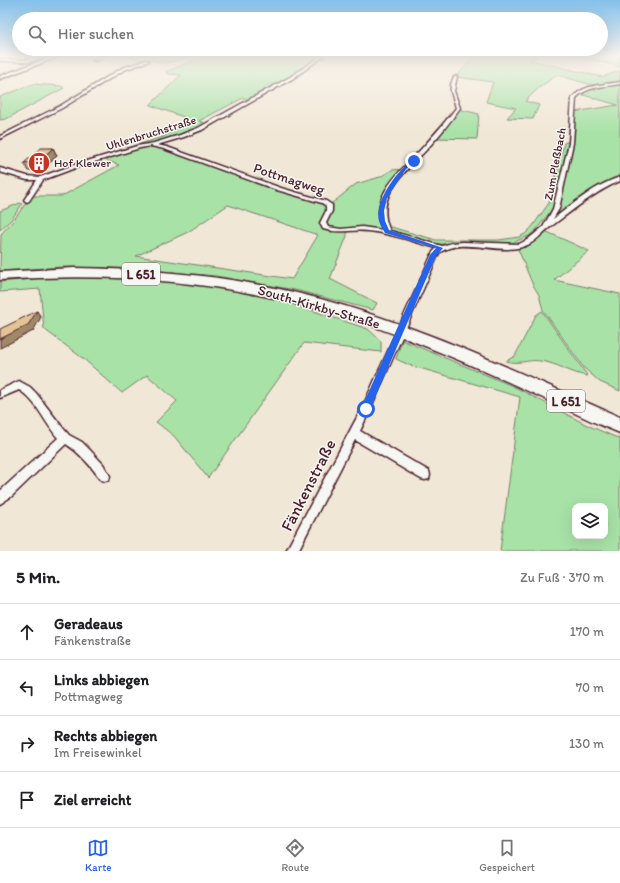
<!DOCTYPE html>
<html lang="de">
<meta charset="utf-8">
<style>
:root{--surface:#fff;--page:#f6f6f6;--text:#202124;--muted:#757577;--line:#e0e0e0;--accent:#2563eb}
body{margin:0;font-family:Itim,sans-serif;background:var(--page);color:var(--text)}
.controls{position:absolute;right:12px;bottom:12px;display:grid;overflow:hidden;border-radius:8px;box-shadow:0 4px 16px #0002}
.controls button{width:36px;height:36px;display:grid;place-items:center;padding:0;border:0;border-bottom:1px solid var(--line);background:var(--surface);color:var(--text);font:20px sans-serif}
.stop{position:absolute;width:12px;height:12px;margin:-9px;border:3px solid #2563eb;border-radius:50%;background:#fff}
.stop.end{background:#2563eb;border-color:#fff;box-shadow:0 1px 4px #0008}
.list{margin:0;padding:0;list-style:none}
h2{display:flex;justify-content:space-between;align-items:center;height:52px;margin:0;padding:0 16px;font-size:17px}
h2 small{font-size:13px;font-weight:400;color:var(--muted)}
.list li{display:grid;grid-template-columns:26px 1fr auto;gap:12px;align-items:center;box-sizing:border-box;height:56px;padding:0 16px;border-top:1px solid var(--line)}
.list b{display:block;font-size:15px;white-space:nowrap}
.list p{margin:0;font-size:13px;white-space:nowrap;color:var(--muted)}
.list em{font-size:13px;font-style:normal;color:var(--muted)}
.icon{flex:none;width:22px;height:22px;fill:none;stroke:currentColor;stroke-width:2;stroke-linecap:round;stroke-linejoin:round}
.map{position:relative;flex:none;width:620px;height:551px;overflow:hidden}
.search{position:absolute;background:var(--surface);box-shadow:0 4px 16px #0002;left:12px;right:12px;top:12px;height:44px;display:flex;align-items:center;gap:10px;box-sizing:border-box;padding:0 14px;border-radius:22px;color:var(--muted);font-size:15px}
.sheet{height:276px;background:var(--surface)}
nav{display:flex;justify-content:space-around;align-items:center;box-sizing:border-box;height:56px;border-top:1px solid var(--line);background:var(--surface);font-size:11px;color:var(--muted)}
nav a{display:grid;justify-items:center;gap:2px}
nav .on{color:var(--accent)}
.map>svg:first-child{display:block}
</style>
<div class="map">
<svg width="620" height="551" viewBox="0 0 620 551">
<rect width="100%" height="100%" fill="#f1e7d6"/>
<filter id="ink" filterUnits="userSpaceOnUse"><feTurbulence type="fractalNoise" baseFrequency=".025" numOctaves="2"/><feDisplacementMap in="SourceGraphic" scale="8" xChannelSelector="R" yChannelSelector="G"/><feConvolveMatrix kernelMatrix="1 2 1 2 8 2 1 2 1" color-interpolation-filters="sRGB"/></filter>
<g filter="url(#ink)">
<g fill="#a8e2a7" stroke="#798069" fill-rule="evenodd">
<path d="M 132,56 L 187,56 C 172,63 163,66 150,59 L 143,60 L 130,57 Z"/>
<path d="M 204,56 L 322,56 L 303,70 L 251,100 L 243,98 L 199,121 L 209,125 C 193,132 139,151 123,149 L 163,137 L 189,119 L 150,105 L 181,75 L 167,74 L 166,72 Z"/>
<path d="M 474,56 L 537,56 L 530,60 L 602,77 L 620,71 L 620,82 L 596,86 L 557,75 L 540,87 L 525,101 L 539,105 L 533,119 L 507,118 L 516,108 L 486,102 L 493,82 L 456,77 Z"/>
<path d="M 574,56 L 620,56 L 620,67 L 591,59 Z"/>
<path d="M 33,84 L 61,86 L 64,88 L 6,119 L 0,120 L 0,97 Z"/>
<path d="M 620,84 L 620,177 L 597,189 L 561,215 L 556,213 C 565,179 572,147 574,112 L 618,105 L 580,94 L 589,90 Z"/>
<path d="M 458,109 L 479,114 L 477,139 L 436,138 Z"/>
<path d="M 570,141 L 555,203 L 550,212 L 536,230 L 529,236 L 509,244 L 434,244 L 387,229 L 391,227 L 436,240 L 499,240 L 519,237 L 525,234 L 532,227 L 549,203 L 564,143 Z"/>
<path d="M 148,147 L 161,148 L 321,202 L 326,205 L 326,208 L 356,184 L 380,177 L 392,170 L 403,169 L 382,198 L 378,220 L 385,233 L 377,231 L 347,231 L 347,236 L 330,279 L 377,303 L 373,310 L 295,290 L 216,276 L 138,269 L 62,267 L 0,271 L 1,234 L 13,221 L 31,196 L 62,196 L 119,165 L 102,159 L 137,148 ZM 228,205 L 318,235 L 292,279 L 136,256 L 188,232 Z"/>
<path d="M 20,203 L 22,204 L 11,220 L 0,230 L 0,211 Z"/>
<path d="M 545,231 L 589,251 L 554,280 L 620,294 L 620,391 L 600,382 L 584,368 L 543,310 L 539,295 L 532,283 L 518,249 L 532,242 Z"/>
<path d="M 40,278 L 107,278 L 156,280 L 227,289 L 277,299 L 368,329 L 381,341 L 381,352 L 304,343 L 208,478 L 174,436 L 156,422 L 177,401 L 147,375 L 122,393 L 85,360 L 44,329 L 40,289 L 0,292 L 0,282 Z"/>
<path d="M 542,311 L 584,371 L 588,376 C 571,374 558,363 540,361 C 529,359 518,365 506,361 L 515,356 L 536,315 Z"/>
<path d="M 402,340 L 515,387 L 587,425 L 620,439 L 620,551 L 500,551 L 520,397 L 409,365 L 396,359 ZM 575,506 L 605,506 L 605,536 L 575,536 Z"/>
</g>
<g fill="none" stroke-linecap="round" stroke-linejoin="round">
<path stroke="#738ba1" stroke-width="1" d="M 181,60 L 189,56"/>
<g stroke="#4a1f2b" stroke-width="3">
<g id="minor">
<path d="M 43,56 L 48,56 L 29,62 L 0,61 L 0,59 L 24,60 Z"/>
<path d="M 100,56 L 104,56 L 96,61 L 93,60 Z"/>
<path d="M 321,56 L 324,56 L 292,79 L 202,130 L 184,137 L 157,145 L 167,147 L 281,188 L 326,201 L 332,205 L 332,211 L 326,223 L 328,227 L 341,229 L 362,227 L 383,230 C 367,195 404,169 424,146 C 435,134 446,121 456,108 C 453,94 447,91 454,77 L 457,76 L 454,91 L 460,108 C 450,122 439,136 427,149 C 406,172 373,195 390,231 L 442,246 L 452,243 L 463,242 L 519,244 L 527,240 L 543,227 L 553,209 L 569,143 L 572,98 C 584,84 603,85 620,82 L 620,84 C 604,87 588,86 576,98 L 573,143 L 559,209 L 553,219 C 573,204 595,185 620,177 L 620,181 C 594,192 572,211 549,228 C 541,234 535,243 525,246 C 498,256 464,236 439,253 L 369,412 L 360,431 L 429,471 L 430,475 L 429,479 L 425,480 L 421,479 L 355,440 L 298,551 L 286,551 L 363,406 L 433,252 L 437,248 C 414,242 391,233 367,231 C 351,229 338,234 323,229 L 320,223 L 326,211 L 326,206 L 322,203 L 277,190 L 164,149 L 151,146 L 140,148 L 78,167 L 43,180 L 29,201 L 27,202 L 24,200 L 37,180 L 27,180 L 0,172 L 0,168 L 27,176 L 40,177 L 74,165 L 137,146 L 154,143 L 180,135 L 198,128 L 290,77 Z"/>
<path d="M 146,60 L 149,61 L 124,70 L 62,108 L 0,139 L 0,136 L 60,106 L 122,68 Z"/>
<path d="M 19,381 L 30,387 L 36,393 L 63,428 L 69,435 L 82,442 L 89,449 L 103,464 L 110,476 L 109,480 L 105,481 L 101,480 C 91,466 80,453 66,444 L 12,496 L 0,504 L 0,491 L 58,438 C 44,422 37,401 19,390 L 0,398 L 0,390 Z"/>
</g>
</g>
<g stroke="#4a1f2b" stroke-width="3">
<path id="secondary" d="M 54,56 L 60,56 L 0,79 L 0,76 Z"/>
</g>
<g stroke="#4a1f2b" stroke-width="3">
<path id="primary" d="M 74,268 C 148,269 221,275 293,292 C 407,319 513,370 620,417 L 620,433 C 594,423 569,410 543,398 C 501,378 458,359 415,342 C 278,287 146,270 0,280 L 0,272 Z"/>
</g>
<use href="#minor" fill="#f6f6f2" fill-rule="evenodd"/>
<use href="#secondary" fill="#f6f6f2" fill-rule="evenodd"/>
<use href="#primary" fill="#f6f6f2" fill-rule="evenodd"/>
</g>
<path fill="#c4a881" stroke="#4a1f2b" d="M 53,148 L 57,156 L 42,170 L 28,171 L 24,163 Z"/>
<g fill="#a08869" stroke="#4a1f2b">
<path d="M 53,148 L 57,156 L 42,170 L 38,162 Z"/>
<path d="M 37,311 L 41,317 L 33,331 L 0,348 L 0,339 Z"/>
</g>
<g fill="#e4c396" stroke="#4a1f2b">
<path d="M 41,148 L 53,148 L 38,162 L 24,163 Z"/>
<path d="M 37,311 L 28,325 L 0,339 L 0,329 Z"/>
</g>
</g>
<linearGradient id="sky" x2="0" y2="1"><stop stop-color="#84c0eb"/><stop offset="0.42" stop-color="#f9f4ed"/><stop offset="1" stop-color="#f9f4ed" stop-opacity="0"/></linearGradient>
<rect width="620" height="133" fill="url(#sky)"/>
<path fill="#2563eb" d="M 412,160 L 416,161 L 406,169 L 387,198 L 384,211 L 385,221 L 389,230 L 443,248 L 436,256 L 369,412 L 366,413 L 362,412 L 361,409 L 430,255 L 436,248 L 385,233 C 383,229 380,225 379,221 C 374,202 397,171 412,160 Z"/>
<defs>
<g id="building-disc" transform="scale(1.15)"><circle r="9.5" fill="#c8321e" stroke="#f6f6f2"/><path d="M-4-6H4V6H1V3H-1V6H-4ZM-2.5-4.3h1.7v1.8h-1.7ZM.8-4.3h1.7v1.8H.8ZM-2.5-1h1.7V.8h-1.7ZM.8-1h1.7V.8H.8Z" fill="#fff"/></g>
</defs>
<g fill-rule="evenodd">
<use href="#building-disc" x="39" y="163"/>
</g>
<g text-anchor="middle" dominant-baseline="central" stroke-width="3" stroke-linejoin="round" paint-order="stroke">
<g font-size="12" fill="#4a1f2b" stroke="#f6f6f2">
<text transform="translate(151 133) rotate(-17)">Uhlenbruchstraße</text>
<text transform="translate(555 164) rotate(-79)">Zum Pleßbach</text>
</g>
<g font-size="12" fill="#4a1f2b" stroke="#f6f6f2" text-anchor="start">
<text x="54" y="163">Hof Klewer</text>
</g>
<g fill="#f6f6f2" stroke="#7e6067" stroke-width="1">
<rect x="122" y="263" width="38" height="22" rx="3"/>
<rect x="547" y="390" width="38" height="22" rx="3"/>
</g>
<g font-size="13" font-weight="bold" fill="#4a1f2b">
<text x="141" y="274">L 651</text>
<text x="566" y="401">L 651</text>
</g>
<g font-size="14" fill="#4a1f2b" stroke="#f6f6f2">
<text transform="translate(289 179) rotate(18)">Pottmagweg</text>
<text transform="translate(319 307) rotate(16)">South-Kirkby-Straße</text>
</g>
<g font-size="17" fill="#4a1f2b" stroke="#f6f6f2">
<text transform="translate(308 485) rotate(-63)">Fänkenstraße</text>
</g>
</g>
</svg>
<div class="controls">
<button><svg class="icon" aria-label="layers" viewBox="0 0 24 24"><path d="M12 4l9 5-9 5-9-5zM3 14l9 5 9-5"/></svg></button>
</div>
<div class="stop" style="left:366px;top:409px"></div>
<div class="stop end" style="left:414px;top:161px"></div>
<div class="search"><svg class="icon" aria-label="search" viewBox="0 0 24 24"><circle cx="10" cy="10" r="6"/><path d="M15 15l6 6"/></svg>Hier suchen</div>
</div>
<section class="sheet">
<h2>5 Min.<small>Zu Fuß · 370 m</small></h2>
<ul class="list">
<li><svg class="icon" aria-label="ahead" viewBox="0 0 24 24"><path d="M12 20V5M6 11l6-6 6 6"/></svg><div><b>Geradeaus</b><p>Fänkenstraße</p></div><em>170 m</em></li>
<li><svg class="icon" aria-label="left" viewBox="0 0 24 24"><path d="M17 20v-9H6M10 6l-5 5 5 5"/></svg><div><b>Links abbiegen</b><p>Pottmagweg</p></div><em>70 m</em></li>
<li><svg class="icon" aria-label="right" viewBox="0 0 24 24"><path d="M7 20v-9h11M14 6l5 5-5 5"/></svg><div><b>Rechts abbiegen</b><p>Im Freisewinkel</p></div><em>130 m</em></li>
<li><svg class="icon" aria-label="arrive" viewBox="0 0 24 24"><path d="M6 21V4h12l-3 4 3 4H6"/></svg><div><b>Ziel erreicht</b></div></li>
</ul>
</section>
<nav>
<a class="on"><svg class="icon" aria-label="map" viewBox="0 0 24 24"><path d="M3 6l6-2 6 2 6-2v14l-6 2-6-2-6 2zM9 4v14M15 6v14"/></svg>Karte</a>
<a><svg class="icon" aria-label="directions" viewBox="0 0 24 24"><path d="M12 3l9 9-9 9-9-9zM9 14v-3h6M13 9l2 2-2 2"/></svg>Route</a>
<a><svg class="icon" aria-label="saved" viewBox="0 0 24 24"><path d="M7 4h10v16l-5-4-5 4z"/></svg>Gespeichert</a>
</nav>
